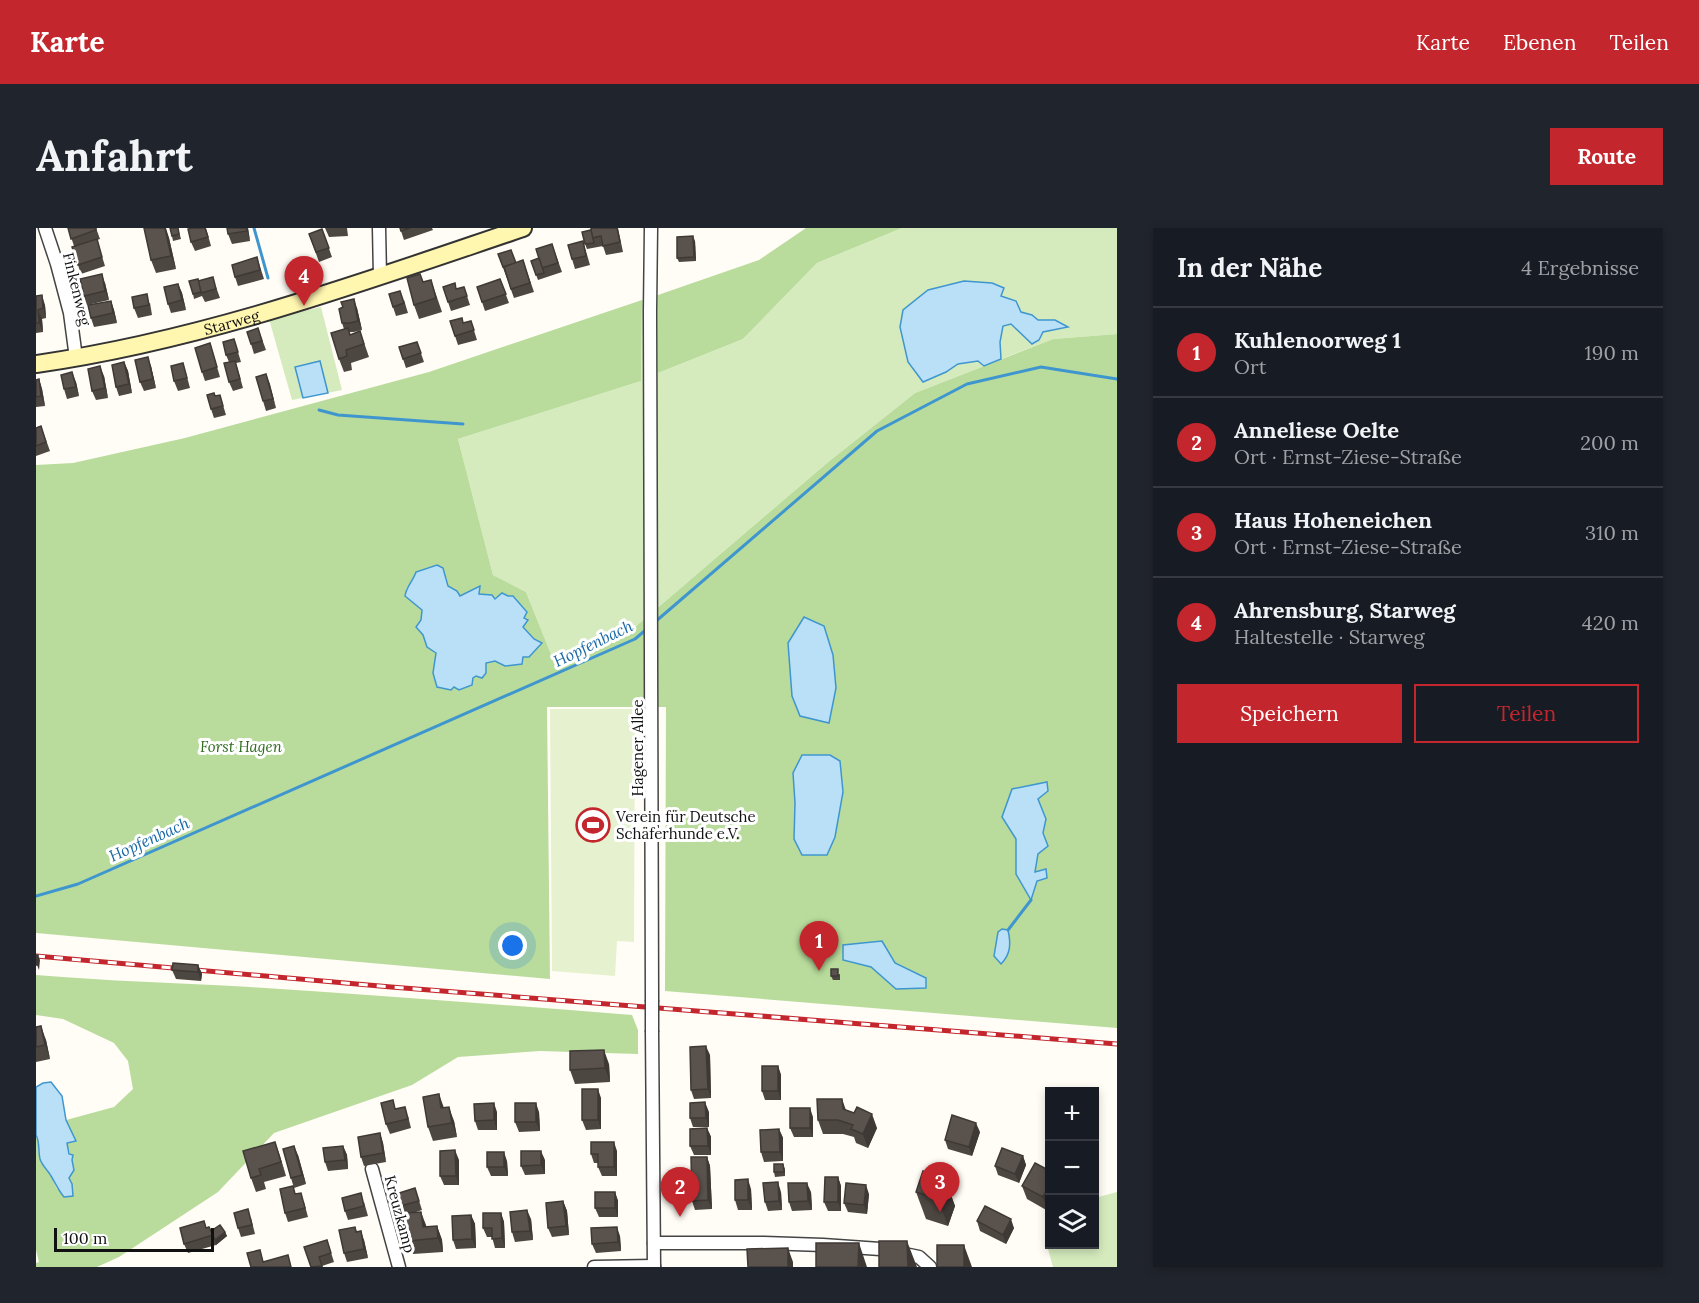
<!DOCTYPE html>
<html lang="de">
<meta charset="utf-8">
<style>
:root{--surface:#171b24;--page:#20242c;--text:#f1f3f6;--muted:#9ea1a6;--line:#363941;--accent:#c4262e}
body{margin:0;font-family:Lora,serif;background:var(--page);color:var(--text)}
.controls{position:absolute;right:18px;bottom:18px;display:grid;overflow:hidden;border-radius:0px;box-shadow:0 3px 9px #0003}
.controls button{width:54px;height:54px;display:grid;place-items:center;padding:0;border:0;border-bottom:2px solid var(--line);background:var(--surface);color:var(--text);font:30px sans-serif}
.scale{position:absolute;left:18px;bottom:15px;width:160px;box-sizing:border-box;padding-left:6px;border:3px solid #111;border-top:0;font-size:16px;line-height:21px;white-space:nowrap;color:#111;-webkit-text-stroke:4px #fff;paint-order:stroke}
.you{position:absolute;left:477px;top:718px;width:21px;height:21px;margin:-15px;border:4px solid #fff;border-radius:50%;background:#1a73e8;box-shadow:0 0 0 9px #1a73e833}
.badge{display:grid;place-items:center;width:39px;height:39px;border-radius:50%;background:var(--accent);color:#fff;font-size:20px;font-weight:700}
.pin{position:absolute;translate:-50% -50px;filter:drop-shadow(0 2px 3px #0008)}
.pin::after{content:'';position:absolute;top:32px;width:21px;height:18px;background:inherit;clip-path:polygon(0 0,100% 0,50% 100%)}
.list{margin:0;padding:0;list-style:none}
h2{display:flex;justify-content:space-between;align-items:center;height:78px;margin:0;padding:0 24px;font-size:26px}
h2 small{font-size:20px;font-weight:400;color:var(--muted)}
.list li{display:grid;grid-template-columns:39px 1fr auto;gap:18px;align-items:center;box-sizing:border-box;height:90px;padding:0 24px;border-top:2px solid var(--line)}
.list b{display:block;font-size:22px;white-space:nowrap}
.list p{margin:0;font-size:20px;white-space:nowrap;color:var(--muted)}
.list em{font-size:20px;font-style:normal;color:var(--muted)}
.actions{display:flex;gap:12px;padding:18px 24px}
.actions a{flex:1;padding:14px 0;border:2px solid var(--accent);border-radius:0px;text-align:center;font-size:21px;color:var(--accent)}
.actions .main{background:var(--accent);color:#fff}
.icon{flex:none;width:33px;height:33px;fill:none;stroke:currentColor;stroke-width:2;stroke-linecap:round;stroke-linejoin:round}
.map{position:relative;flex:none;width:1081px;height:1039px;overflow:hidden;border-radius:0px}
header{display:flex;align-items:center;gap:36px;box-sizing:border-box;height:84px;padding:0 30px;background:var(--accent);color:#fff}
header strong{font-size:28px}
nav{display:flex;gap:33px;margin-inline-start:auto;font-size:21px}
.intro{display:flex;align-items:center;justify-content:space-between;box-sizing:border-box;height:144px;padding:0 36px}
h1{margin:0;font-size:42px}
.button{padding:15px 27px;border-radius:0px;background:var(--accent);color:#fff;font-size:21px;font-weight:700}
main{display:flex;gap:36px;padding:0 36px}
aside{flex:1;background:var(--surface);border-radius:0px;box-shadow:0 3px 9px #0003}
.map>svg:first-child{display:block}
</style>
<header>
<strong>Karte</strong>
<nav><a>Karte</a><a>Ebenen</a><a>Teilen</a></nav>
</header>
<div class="intro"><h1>Anfahrt</h1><a class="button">Route</a></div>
<main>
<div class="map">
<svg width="1081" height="1039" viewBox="0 0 1081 1039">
<rect width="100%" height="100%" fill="#fffdf5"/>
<g fill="#d5ebbd">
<path d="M 866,0 L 1081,0 L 1081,106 L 1017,111 L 965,131 L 964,114 L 967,98 L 975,96 L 1007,104 L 1031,99 L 1019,92 L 1002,92 L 996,87 L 985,84 L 965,69 L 928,53 L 892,62 L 864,99 L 872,134 L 887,154 L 910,144 L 922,136 L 942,133 L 948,138 L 879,165 L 791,235 L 591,406 L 519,436 L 490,364 L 457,347 L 422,211 L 605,153 L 606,72 L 622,67 L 622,145 L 707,111 L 781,35 Z"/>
<path d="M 285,79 L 306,162 L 256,172 L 233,91 Z"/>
<path d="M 1081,964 L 1081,1039 L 1017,1039 L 1010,1014 L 1013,1010 L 1014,1016 L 1058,1016 L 1059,970 Z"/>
</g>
<g fill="#b9dc9c" fill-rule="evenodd">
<path d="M 770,0 L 866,0 L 781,35 L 707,111 L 622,145 L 622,67 L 723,32 Z"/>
<path d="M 606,72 L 605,153 L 422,211 L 457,347 L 490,364 L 519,436 L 591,406 L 791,235 L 879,165 L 1017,111 L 1081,106 L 1081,800 L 629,763 L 630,479 L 511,479 L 514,751 L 0,705 L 0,237 L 37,235 L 149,210 L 393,144 ZM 401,337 L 410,349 L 412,358 L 421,363 L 424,368 L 444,359 L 443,366 L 459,371 L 477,368 L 491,384 L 488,390 L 492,391 L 487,399 L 498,411 L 505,415 L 487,429 L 469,438 L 459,433 L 450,435 L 440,448 L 418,459 L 401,425 L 391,419 L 387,407 L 381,399 L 385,392 L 386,382 L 372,369 L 370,361 L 377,354 L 380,344 ZM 804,533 L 807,564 L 799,609 L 758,611 L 759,575 ZM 1010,554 L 1002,571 L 1010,591 L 1007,605 L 1012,618 L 1002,626 L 995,671 L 980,646 L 980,611 ZM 845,713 L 859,735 L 890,750 L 860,760 L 835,739 Z"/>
<path d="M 0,747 C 71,753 143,755 214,759 C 341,767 468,777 596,787 L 602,802 L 602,826 L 504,823 L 422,829 L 376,857 L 238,905 L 182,964 L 83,1029 L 61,1039 L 0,1039 L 0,1035 L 3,1034 L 0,1022 L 0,907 L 3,912 L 2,921 L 5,935 L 14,946 L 21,961 L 36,956 L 32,950 L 38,942 L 31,915 L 40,913 L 30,892 L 78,879 L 97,861 L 92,833 L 78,815 L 27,791 L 0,787 Z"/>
</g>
<path fill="#e6f2cf" d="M 514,481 L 599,481 L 598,714 L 581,713 L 579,748 L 516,743 Z"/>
<g fill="#b9e0f7" stroke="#3f96cf" stroke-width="1.5">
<path d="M 928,53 L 956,55 L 968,60 L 965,68 L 980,73 L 985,84 L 996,87 L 1002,92 L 1019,92 L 1032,99 L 1007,104 L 1003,112 L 996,116 L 975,96 L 967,98 L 964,114 L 965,131 L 948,138 L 942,133 L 922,136 L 910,144 L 887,154 L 872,134 L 864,99 L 867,82 L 892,62 Z"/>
<path d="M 284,133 L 292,165 L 267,170 L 259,139 Z"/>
<path d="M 401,337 L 407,340 L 412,358 L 421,363 L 424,368 L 444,358 L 443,366 L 456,367 L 459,371 L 466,365 L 472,368 L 477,368 L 491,384 L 488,390 L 492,392 L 487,399 L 498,411 L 506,415 L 493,429 L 487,429 L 486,436 L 469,438 L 459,433 L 450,435 L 450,445 L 446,450 L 440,448 L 437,450 L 436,457 L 423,462 L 418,459 L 415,462 L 401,459 L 397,445 L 400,425 L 391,419 L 387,407 L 380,399 L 385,392 L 386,382 L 369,368 C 370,359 377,353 380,344 Z"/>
<path d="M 768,389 L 788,398 L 797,427 L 800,460 L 793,495 L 764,488 L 756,468 L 752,415 Z"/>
<path d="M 766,527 L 794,527 L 804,533 L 807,564 L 799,609 L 791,627 L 766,627 L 758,611 L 759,575 L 757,545 Z"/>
<path d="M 1011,554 L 1012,563 L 1002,571 L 1010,591 L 1007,605 L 1012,618 L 1002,626 L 999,644 L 1010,641 L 1011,650 L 1001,653 L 995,672 L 980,646 L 980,611 L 966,589 L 976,561 Z"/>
<path d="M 966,701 L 972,702 C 975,715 975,726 965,736 L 958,728 L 962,704 Z"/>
<path d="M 846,713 L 859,735 L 890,750 L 890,760 L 860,761 L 835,739 L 807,732 L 807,717 Z"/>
<path d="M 15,854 L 26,868 L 30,892 L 40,913 L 31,915 L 33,926 L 37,927 L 36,932 L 38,942 L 33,950 L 36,956 L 37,968 L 28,969 C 22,962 20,956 15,948 C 12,942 6,938 4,931 C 2,923 4,914 0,907 L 0,859 L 7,855 Z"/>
</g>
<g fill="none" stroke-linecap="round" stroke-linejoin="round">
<g stroke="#3f96cf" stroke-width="3">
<path d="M 218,0 L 232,50"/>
<path d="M 283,182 L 302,187 L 427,196"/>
<path d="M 619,394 L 841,203 L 931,156 L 1005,139 L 1081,151"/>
<path d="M 0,668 L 42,656 L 599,411 L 612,400"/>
<path d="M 972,702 L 995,672"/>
</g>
<g stroke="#444" stroke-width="15">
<g id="street">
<path d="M 9,0 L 21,36 L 34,85 L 40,130"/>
<path d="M 343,0 L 344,48"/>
<path d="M 615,0 L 614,83 L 616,772"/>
<path d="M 616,804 L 618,1039"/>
<path d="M 336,941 L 363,1039"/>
<path d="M 618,1015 L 728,1015 L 787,1017 L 844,1021 L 883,1029 L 894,1039"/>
<path d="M 558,1039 L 618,1038"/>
</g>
</g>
<g stroke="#333" stroke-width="20">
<g id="secondary">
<path id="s1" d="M 0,136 C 168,112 327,54 487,0"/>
</g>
</g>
<use href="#street" stroke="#fff" stroke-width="12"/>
<use href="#secondary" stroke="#fff6b0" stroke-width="16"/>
<g stroke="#c4262e" stroke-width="5">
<path id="rail" d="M 0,728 L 355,759 L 1081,816"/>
</g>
<use href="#rail" stroke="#fff" stroke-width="3" stroke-dasharray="9" stroke-linecap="butt"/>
<g stroke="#444" stroke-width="15" stroke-linecap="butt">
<path id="street-bridge" d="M 616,804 L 616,772"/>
</g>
<use href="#street-bridge" stroke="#fff" stroke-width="12"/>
</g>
<g fill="#4d4742">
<path d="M 32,0 L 60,0 L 64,11 L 61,12 L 69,38 L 45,46 L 36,19 L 38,18 Z"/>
<path d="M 108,0 L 130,0 L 133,10 L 140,41 L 120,45 L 115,32 Z"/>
<path d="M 142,0 L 145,11 L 137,13 L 136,8 Z"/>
<path d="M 170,0 L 175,18 L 159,23 L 155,14 Z"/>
<path d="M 212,0 L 214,13 L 196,16 L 192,6 Z"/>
<path d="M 289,0 L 311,0 L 312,8 L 293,9 Z"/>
<path d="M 364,0 L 396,0 L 397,2 L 368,12 Z"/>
<path d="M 555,0 L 582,0 L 587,24 L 570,27 L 567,18 L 551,21 L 549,16 L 555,2 Z"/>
<path d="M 286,1 L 296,29 L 283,34 L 273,6 Z"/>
<path d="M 547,13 L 554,37 L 539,41 L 536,31 Z"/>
<path d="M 659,13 L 660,33 L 643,34 L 641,30 Z"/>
<path d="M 516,16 L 526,44 L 502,52 L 495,33 L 503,30 Z"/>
<path d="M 462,26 L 480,35 L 487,32 L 498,64 L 478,70 Z"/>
<path d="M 221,29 L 228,51 L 202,58 L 199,49 Z"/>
<path d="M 464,51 L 473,75 L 449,83 L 441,59 Z"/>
<path d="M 395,52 L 406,84 L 383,91 L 378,77 L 387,54 Z"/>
<path d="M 163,53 L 180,59 L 184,70 L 169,74 L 166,68 L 158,71 L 157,66 Z"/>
<path d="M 69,55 L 73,72 L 51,77 L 48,68 Z"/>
<path d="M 142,56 L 146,65 L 150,82 L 135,85 L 132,76 Z"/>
<path d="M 428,59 L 434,77 L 415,83 L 412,74 L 421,61 Z"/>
<path d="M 0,68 L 9,77 L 10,90 L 6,91 L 7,104 L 0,105 Z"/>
<path d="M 368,72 L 372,85 L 360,88 L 357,79 Z"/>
<path d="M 75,73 L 78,82 L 81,95 L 58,99 L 55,90 Z"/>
<path d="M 114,75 L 116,87 L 102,90 L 98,80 Z"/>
<path d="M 321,80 L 326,102 L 318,104 L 313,104 L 314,107 L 324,103 L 333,129 L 315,135 L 316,142 L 308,144 L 303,131 L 308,101 L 306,95 Z"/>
<path d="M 414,93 L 428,95 L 435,93 L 441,112 L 422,117 Z"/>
<path d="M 222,100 L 230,122 L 218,126 L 215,116 Z"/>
<path d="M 198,111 L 205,134 L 200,135 L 207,160 L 197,163 L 193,154 L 193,134 L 190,127 Z"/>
<path d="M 381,114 L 388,134 L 370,140 L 363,119 Z"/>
<path d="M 177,125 L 184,149 L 169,153 L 166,144 Z"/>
<path d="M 88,134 L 92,143 L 96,165 L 83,168 L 80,159 Z"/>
<path d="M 115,138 L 120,160 L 108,163 L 104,154 Z"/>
<path d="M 150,145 L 154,160 L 142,163 L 138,153 Z"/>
<path d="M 230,146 L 240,180 L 230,183 L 227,173 Z"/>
<path d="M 68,148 L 72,170 L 60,172 L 56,163 Z"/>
<path d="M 3,151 L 6,161 L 9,178 L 0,179 L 0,152 Z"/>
<path d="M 40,154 L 43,168 L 31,171 L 28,161 Z"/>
<path d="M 184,167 L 190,187 L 178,190 L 175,181 L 179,168 Z"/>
<path d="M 5,198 L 14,223 L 0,228 L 0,200 Z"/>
<path d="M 162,737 L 166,746 L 165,753 L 140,751 L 136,742 Z"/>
<path d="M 804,746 L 804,752 L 797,752 L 795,748 Z"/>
<path d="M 0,799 L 10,812 L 14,831 L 0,834 Z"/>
<path d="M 674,827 L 675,870 L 658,871 L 655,862 Z"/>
<path d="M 573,836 L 574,854 L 539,856 L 534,842 Z"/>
<path d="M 742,838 L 745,847 L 745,872 L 729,872 L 726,863 Z"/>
<path d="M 565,870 L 565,901 L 550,902 L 546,892 Z"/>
<path d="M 408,880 L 418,893 L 421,909 L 397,913 L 392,899 Z"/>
<path d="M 360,881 L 372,888 L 375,900 L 354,906 L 350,896 Z"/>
<path d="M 811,883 L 841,900 L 832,920 L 820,915 L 818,909 L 807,906 L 787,906 L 782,892 Z"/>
<path d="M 461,884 L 461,902 L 442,902 L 439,893 Z"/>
<path d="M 503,884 L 504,903 L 483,904 L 479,894 Z"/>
<path d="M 673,884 L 673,899 L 657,899 L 654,890 Z"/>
<path d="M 777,889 L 777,909 L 758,909 L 754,900 Z"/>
<path d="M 671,900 L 675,909 L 675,927 L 658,927 L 654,918 Z"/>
<path d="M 743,901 L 747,910 L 747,933 L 728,934 L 725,924 Z"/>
<path d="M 944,904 L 936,928 L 912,921 L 909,912 Z"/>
<path d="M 344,905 L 347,915 L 350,934 L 328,938 L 325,929 Z"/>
<path d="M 239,914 L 250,948 L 228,954 L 230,961 L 220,964 L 215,950 Z"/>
<path d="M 307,918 L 311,927 L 312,941 L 292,943 L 289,934 Z"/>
<path d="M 581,923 L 581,948 L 566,948 L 562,939 L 562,935 L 558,935 L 555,926 Z"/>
<path d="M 262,927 L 270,956 L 258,960 L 255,950 Z"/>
<path d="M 987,928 L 990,937 L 983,955 L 962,947 L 959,938 Z"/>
<path d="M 671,929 L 674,938 L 676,981 L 659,982 L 656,973 Z"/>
<path d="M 423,932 L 423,957 L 408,957 L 404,948 Z"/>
<path d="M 509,932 L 509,946 L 489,947 L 485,938 Z"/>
<path d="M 471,933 L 472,948 L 455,948 L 451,939 Z"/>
<path d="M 747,936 L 749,941 L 749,948 L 739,949 L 738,944 Z"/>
<path d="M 1014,943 L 1014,980 L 1012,983 L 991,971 L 986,958 Z"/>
<path d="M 802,949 L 805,958 L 805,983 L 792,983 L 788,974 Z"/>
<path d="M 909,951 L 919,978 L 912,998 L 890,991 L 880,964 Z"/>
<path d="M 379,960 L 386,982 L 380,984 L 391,999 L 401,998 L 406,1012 L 407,1024 L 377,1026 L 372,1013 L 369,987 L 368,988 L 364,978 Z"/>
<path d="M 715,961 L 716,982 L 702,982 L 699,972 Z"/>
<path d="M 579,964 L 582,973 L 582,989 L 563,989 L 559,980 Z"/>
<path d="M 745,964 L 746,982 L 732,983 L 729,974 Z"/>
<path d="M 775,964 L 776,982 L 756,983 L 753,974 Z"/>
<path d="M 260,966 L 268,974 L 272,989 L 252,994 L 249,985 Z"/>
<path d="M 833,966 L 831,986 L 812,984 L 808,975 Z"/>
<path d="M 527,973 L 531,983 L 533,1007 L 516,1009 L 512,1000 Z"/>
<path d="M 328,974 L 332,988 L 312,992 L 309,983 Z"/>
<path d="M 465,985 L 468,994 L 469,1020 L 459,1020 L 456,1009 L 451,1009 L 447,1000 Z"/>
<path d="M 435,987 L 439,996 L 440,1020 L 420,1021 L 417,1012 Z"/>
<path d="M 215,990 L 219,1006 L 205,1009 L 202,1000 Z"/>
<path d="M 495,991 L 497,1012 L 479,1014 L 476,1004 Z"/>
<path d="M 941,993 L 978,1000 L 970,1016 L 944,1003 Z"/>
<path d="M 319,999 L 321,1004 L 328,1012 L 332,1030 L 311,1034 L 308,1025 Z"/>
<path d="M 170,1000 L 175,1003 L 189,1004 L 191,1008 L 180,1017 L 152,1025 L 148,1016 Z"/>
<path d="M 584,1008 L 585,1023 L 560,1025 L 556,1016 Z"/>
<path d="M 291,1012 L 298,1034 L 286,1038 L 287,1039 L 275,1039 Z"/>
</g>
<g fill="#3f3936">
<path d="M 129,0 L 133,10 L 140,41 L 135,28 Z"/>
<path d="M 210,0 L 212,0 L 214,13 L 211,3 Z"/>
<path d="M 657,8 L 659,13 L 660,33 L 658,29 Z"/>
<path d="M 66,46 L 69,55 L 73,72 L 69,63 Z"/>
<path d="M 142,56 L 146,65 L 150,82 L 146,72 Z"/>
<path d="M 6,67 L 9,77 L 10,90 L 7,80 Z"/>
<path d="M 318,71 L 321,80 L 326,102 L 322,93 Z"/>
<path d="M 75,73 L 78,82 L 81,95 L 77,85 Z"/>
<path d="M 2,82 L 6,91 L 7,104 L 3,95 Z"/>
<path d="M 112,129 L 115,138 L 120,160 L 117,151 Z"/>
<path d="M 88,134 L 92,143 L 96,165 L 93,156 Z"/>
<path d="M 64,138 L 68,148 L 72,170 L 69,160 Z"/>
<path d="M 36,144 L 40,154 L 43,168 L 40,159 Z"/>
<path d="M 230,146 L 234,156 L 240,180 L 237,171 Z"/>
<path d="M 3,151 L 6,161 L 9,178 L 5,168 Z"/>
<path d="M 2,727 L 4,732 L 3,742 L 1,737 Z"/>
<path d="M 162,737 L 166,746 L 165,753 L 162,744 Z"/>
<path d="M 5,798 L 10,812 L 14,831 L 9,817 Z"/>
<path d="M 670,818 L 674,827 L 675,870 L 672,861 Z"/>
<path d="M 568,822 L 573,836 L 574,854 L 569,840 Z"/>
<path d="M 742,838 L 745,847 L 745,872 L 742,863 Z"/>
<path d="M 562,861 L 565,870 L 565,901 L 562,892 Z"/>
<path d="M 403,866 L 408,880 L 405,880 Z"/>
<path d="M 806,871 L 811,885 L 807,881 Z"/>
<path d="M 669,874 L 673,884 L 673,899 L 670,890 Z"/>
<path d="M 458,875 L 461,884 L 461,902 L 458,892 Z"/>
<path d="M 500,875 L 503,884 L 504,903 L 500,894 Z"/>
<path d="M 413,879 L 418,893 L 421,909 L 416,895 Z"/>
<path d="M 774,880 L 777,889 L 777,909 L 774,900 Z"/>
<path d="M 836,886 L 841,900 L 832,920 L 827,906 Z"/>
<path d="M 940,895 L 944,904 L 936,928 L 933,919 Z"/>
<path d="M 671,900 L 675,909 L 675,927 L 672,918 Z"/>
<path d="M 743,901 L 747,910 L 747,933 L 744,924 Z"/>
<path d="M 344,905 L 347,915 L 350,934 L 347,925 Z"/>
<path d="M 239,914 L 244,928 L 250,948 L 245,934 Z"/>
<path d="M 578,914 L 581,923 L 581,948 L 578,939 Z"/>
<path d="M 258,918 L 262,927 L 270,956 L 266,947 Z"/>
<path d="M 307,918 L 311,927 L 312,941 L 309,932 Z"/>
<path d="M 419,922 L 423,932 L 423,957 L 420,948 Z"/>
<path d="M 505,923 L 509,932 L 509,946 L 505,937 Z"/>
<path d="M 468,924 L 471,933 L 472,948 L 468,939 Z"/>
<path d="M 987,928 L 990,937 L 983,955 L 979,946 Z"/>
<path d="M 671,929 L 674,938 L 676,981 L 672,972 Z"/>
<path d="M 802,949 L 805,958 L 805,983 L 802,974 Z"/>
<path d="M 712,951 L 715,961 L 716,982 L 712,972 Z"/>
<path d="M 909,951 L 919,978 L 912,998 L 902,971 Z"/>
<path d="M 742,954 L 745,964 L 746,982 L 743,973 Z"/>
<path d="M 771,955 L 775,964 L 776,982 L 772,973 Z"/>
<path d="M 830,957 L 833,966 L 831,986 L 828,977 Z"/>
<path d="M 1014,957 L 1014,980 L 1012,983 L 1007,969 Z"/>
<path d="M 579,964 L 582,973 L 582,989 L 579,980 Z"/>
<path d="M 527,973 L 531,983 L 533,1007 L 530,998 Z"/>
<path d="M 491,982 L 495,991 L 497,1012 L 494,1003 Z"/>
<path d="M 385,984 L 390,997 L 392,1013 L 387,999 Z"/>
<path d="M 465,985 L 468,994 L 469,1020 L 466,1010 Z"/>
<path d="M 435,987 L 439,996 L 440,1020 L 436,1011 Z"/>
<path d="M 975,991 L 978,1000 L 970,1016 L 967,1007 Z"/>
<path d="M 401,998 L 406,1012 L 407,1024 L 402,1010 Z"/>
<path d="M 581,999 L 584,1008 L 585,1023 L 582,1014 Z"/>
<path d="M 325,1003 L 328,1012 L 332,1030 L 328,1021 Z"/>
<path d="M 189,1004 L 191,1008 L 180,1017 L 179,1012 Z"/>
<path d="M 871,1013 L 881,1039 L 872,1039 Z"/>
<path d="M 823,1015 L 831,1039 L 822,1039 Z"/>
<path d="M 928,1017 L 936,1039 L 928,1039 Z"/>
<path d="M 752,1020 L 757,1034 L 757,1039 L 752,1039 Z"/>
</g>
<g fill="#5a524d" stroke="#3f3936" stroke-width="1.5">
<path d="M 32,0 L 60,0 L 60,2 L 35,11 Z"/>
<path d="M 108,0 L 129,0 L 135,28 L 115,32 Z"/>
<path d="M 134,0 L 142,0 L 143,6 L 136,8 Z"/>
<path d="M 156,0 L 169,0 L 172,9 L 155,14 L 152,1 Z"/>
<path d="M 191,0 L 210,0 L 211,3 L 192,6 Z"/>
<path d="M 364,0 L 374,0 L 365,3 Z"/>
<path d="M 555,0 L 581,0 L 584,14 L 567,18 L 565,8 L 556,10 Z"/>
<path d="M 286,1 L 293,20 L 280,24 L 273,6 Z"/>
<path d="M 555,2 L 558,15 L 549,16 L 546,4 Z"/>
<path d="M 657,8 L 658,29 L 641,30 L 641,9 Z"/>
<path d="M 61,11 L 66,29 L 42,37 L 36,19 Z"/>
<path d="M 547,13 L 550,28 L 536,31 L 532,17 Z"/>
<path d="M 516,16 L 522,35 L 506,40 L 500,21 Z"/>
<path d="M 475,22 L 480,35 L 467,39 L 462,26 Z"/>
<path d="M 221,29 L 224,42 L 199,49 L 196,37 Z"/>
<path d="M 503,30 L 508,45 L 500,47 L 495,33 Z"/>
<path d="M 487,32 L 494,55 L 475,61 L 468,39 Z"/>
<path d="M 66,46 L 69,63 L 48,68 L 44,51 Z"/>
<path d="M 384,46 L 387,54 L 395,52 L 400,70 L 378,77 L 371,50 Z"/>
<path d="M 177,49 L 180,61 L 165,65 L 162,53 Z"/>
<path d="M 162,51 L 165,64 L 157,66 L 153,53 Z"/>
<path d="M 464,51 L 470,66 L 446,74 L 441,59 Z"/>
<path d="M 419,55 L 420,61 L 428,59 L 431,68 L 412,74 L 407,59 Z"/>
<path d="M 142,56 L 146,72 L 132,76 L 128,59 Z"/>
<path d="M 364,63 L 368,75 L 357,79 L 353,66 Z"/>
<path d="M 111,66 L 113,77 L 98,80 L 96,69 Z"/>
<path d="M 6,67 L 7,80 L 2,82 L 3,95 L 0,95 L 0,68 Z"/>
<path d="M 318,71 L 322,93 L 314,95 L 306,95 L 303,81 L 307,79 L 305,74 Z"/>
<path d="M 75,73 L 77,85 L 55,90 L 52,77 Z"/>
<path d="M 426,90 L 427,95 L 435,93 L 438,102 L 419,108 L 414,93 Z"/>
<path d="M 222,100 L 226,113 L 215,116 L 211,104 Z"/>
<path d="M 312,100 L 314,107 L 324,103 L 328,116 L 310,122 L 311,128 L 303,131 L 295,105 Z"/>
<path d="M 198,111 L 202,124 L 190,127 L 187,114 Z"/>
<path d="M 381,114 L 385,125 L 367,131 L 363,119 Z"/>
<path d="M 174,115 L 181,139 L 166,144 L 159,120 Z"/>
<path d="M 112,129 L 117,151 L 104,154 L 99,132 Z"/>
<path d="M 199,133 L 204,151 L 193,154 L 188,135 Z"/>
<path d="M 88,134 L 93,156 L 80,159 L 76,137 Z"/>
<path d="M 147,135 L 151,150 L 138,153 L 135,138 Z"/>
<path d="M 64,138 L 69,160 L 56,163 L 52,141 Z"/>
<path d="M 36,144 L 40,159 L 28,161 L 25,147 Z"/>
<path d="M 230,146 L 237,171 L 227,173 L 220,149 Z"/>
<path d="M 3,151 L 5,168 L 0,169 L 0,152 Z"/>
<path d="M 178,165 L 179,168 L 184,167 L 187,178 L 175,181 L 171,167 Z"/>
<path d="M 5,198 L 10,214 L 0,218 L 0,200 Z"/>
<path d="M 0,727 L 2,727 L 1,737 L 0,737 Z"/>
<path d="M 137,735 L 162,737 L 162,744 L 136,742 Z"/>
<rect x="795" y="741" width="7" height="7"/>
<path d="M 5,798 L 9,817 L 0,819 L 0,799 Z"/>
<path d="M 670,818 L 672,861 L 655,862 L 654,819 Z"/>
<path d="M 568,822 L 569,840 L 534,842 L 534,823 Z"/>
<rect x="726" y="838" width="16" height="25"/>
<rect x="546" y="861" width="16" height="31"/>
<path d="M 403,866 L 405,880 L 413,879 L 416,895 L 392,899 L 387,869 Z"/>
<path d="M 781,871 L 806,871 L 807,881 L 818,885 L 821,879 L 836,886 L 827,906 L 815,901 L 817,897 L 802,892 L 782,892 Z"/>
<path d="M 357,872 L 359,881 L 369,879 L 372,891 L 350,896 L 345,875 Z"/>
<path d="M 669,874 L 670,890 L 654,890 L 654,875 Z"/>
<path d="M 458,875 L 458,892 L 439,893 L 438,876 Z"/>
<rect x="479" y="875" width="21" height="19"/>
<rect x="754" y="880" width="20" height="20"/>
<path d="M 916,887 L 940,895 L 933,919 L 909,912 Z"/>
<path d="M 671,900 L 672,918 L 654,918 L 654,901 Z"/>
<path d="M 743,901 L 744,924 L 725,924 L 724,902 Z"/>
<path d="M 344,905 L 347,925 L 325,929 L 322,909 Z"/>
<path d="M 239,914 L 245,934 L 223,941 L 225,947 L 215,950 L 207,923 Z"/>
<path d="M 555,914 L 578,914 L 578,939 L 562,939 L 562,926 L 555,926 Z"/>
<path d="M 258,918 L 266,947 L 255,950 L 247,921 Z"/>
<path d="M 307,918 L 309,932 L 289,934 L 287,920 Z"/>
<path d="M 966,920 L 987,928 L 979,946 L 959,938 Z"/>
<path d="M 419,922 L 420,948 L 404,948 L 404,923 Z"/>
<path d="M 485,923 L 505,923 L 505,937 L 485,938 Z"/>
<rect x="451" y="924" width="17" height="15"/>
<path d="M 655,929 L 671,929 L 672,972 L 656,973 Z"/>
<path d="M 999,935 L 1014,943 L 1014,957 L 1007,969 L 986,958 Z"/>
<path d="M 738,936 L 747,936 L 748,944 L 738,944 Z"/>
<path d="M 887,943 L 909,951 L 902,971 L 880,964 Z"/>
<path d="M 789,949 L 802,949 L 802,974 L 788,974 Z"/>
<path d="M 712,951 L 712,972 L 699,972 L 699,952 Z"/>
<path d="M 742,954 L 743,973 L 729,974 L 727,955 Z"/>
<path d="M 752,955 L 771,955 L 772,973 L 753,974 Z"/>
<path d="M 810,955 L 830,957 L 828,977 L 808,975 Z"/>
<path d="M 257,958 L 259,966 L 265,965 L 269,980 L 249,985 L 244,961 Z"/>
<path d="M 379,960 L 383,973 L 364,978 L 360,966 Z"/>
<rect x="559" y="964" width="20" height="16"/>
<path d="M 325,965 L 328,978 L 309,983 L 306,970 Z"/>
<path d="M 527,973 L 530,998 L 512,1000 L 510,975 Z"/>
<path d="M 949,978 L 975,991 L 967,1007 L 941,993 Z"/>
<path d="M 212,981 L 216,997 L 202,1000 L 198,985 Z"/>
<path d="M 491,982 L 494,1003 L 476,1004 L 474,984 Z"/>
<path d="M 385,984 L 387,999 L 401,998 L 402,1010 L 372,1013 L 369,985 Z"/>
<path d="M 447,985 L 465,985 L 466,1010 L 456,1011 L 456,1000 L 447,1000 Z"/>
<path d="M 435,987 L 436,1011 L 417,1012 L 416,988 Z"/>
<path d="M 168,993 L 170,1000 L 173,999 L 177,1007 L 148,1016 L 144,1000 Z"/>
<path d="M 184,997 L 189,1004 L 179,1012 L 175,1003 Z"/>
<path d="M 319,999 L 320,1004 L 325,1003 L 328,1021 L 308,1025 L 303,1002 Z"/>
<path d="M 581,999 L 582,1014 L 556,1016 L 555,1000 Z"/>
<path d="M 291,1012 L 295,1025 L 283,1029 L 286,1038 L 275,1039 L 268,1019 Z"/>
<path d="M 843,1013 L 871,1013 L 872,1039 L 843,1039 Z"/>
<path d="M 780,1015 L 823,1015 L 822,1039 L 780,1039 Z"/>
<rect x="901" y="1017" width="27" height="22"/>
<path d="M 752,1020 L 752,1039 L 712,1039 L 711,1021 Z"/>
<path d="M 224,1022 L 227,1034 L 252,1027 L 255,1039 L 215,1039 L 211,1025 Z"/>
</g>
<defs>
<g id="stadium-ring" transform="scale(1.725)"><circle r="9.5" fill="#fff" stroke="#c4262e" stroke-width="1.5"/><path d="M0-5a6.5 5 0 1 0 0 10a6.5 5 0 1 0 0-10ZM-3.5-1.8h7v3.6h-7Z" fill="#c4262e"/></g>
</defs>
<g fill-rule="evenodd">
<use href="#stadium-ring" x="557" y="597"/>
</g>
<g text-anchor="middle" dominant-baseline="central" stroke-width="6" stroke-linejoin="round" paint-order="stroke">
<g font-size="15" fill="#111" stroke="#fff">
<text transform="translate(41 61) rotate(76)">Finkenweg</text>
<text stroke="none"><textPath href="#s1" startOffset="200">Starweg</textPath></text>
<text transform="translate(601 520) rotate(-90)">Hagener Allee</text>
<text transform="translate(364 986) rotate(75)">Kreuzkamp</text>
</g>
<g font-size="15" font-style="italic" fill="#2f6b1f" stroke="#fff">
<text x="205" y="518">Forst Hagen</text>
</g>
<g font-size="15" fill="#111" stroke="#fff" text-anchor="start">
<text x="580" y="588">Verein für Deutsche<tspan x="580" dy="17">Schäferhunde e.V.</tspan></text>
</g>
<g font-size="16" font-style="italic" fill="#1768a6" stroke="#fff">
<text transform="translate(557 415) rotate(-26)">Hopfenbach</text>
<text transform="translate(113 611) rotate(-24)">Hopfenbach</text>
</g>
</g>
</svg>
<div class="controls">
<button>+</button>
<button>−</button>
<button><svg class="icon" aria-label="layers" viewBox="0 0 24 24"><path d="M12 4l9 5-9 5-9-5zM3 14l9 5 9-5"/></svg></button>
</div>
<div class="scale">100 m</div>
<div class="you"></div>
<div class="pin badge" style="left:783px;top:743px">1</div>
<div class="pin badge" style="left:644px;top:989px">2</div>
<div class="pin badge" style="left:904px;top:984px">3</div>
<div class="pin badge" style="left:268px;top:78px">4</div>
</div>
<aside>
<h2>In der Nähe<small>4 Ergebnisse</small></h2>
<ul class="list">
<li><span class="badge">1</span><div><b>Kuhlenoorweg 1</b><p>Ort</p></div><em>190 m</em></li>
<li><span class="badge">2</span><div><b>Anneliese Oelte</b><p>Ort · Ernst-Ziese-Straße</p></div><em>200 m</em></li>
<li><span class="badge">3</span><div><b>Haus Hoheneichen</b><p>Ort · Ernst-Ziese-Straße</p></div><em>310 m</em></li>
<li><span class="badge">4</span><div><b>Ahrensburg, Starweg</b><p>Haltestelle · Starweg</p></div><em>420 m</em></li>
</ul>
<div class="actions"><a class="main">Speichern</a><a>Teilen</a></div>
</aside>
</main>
